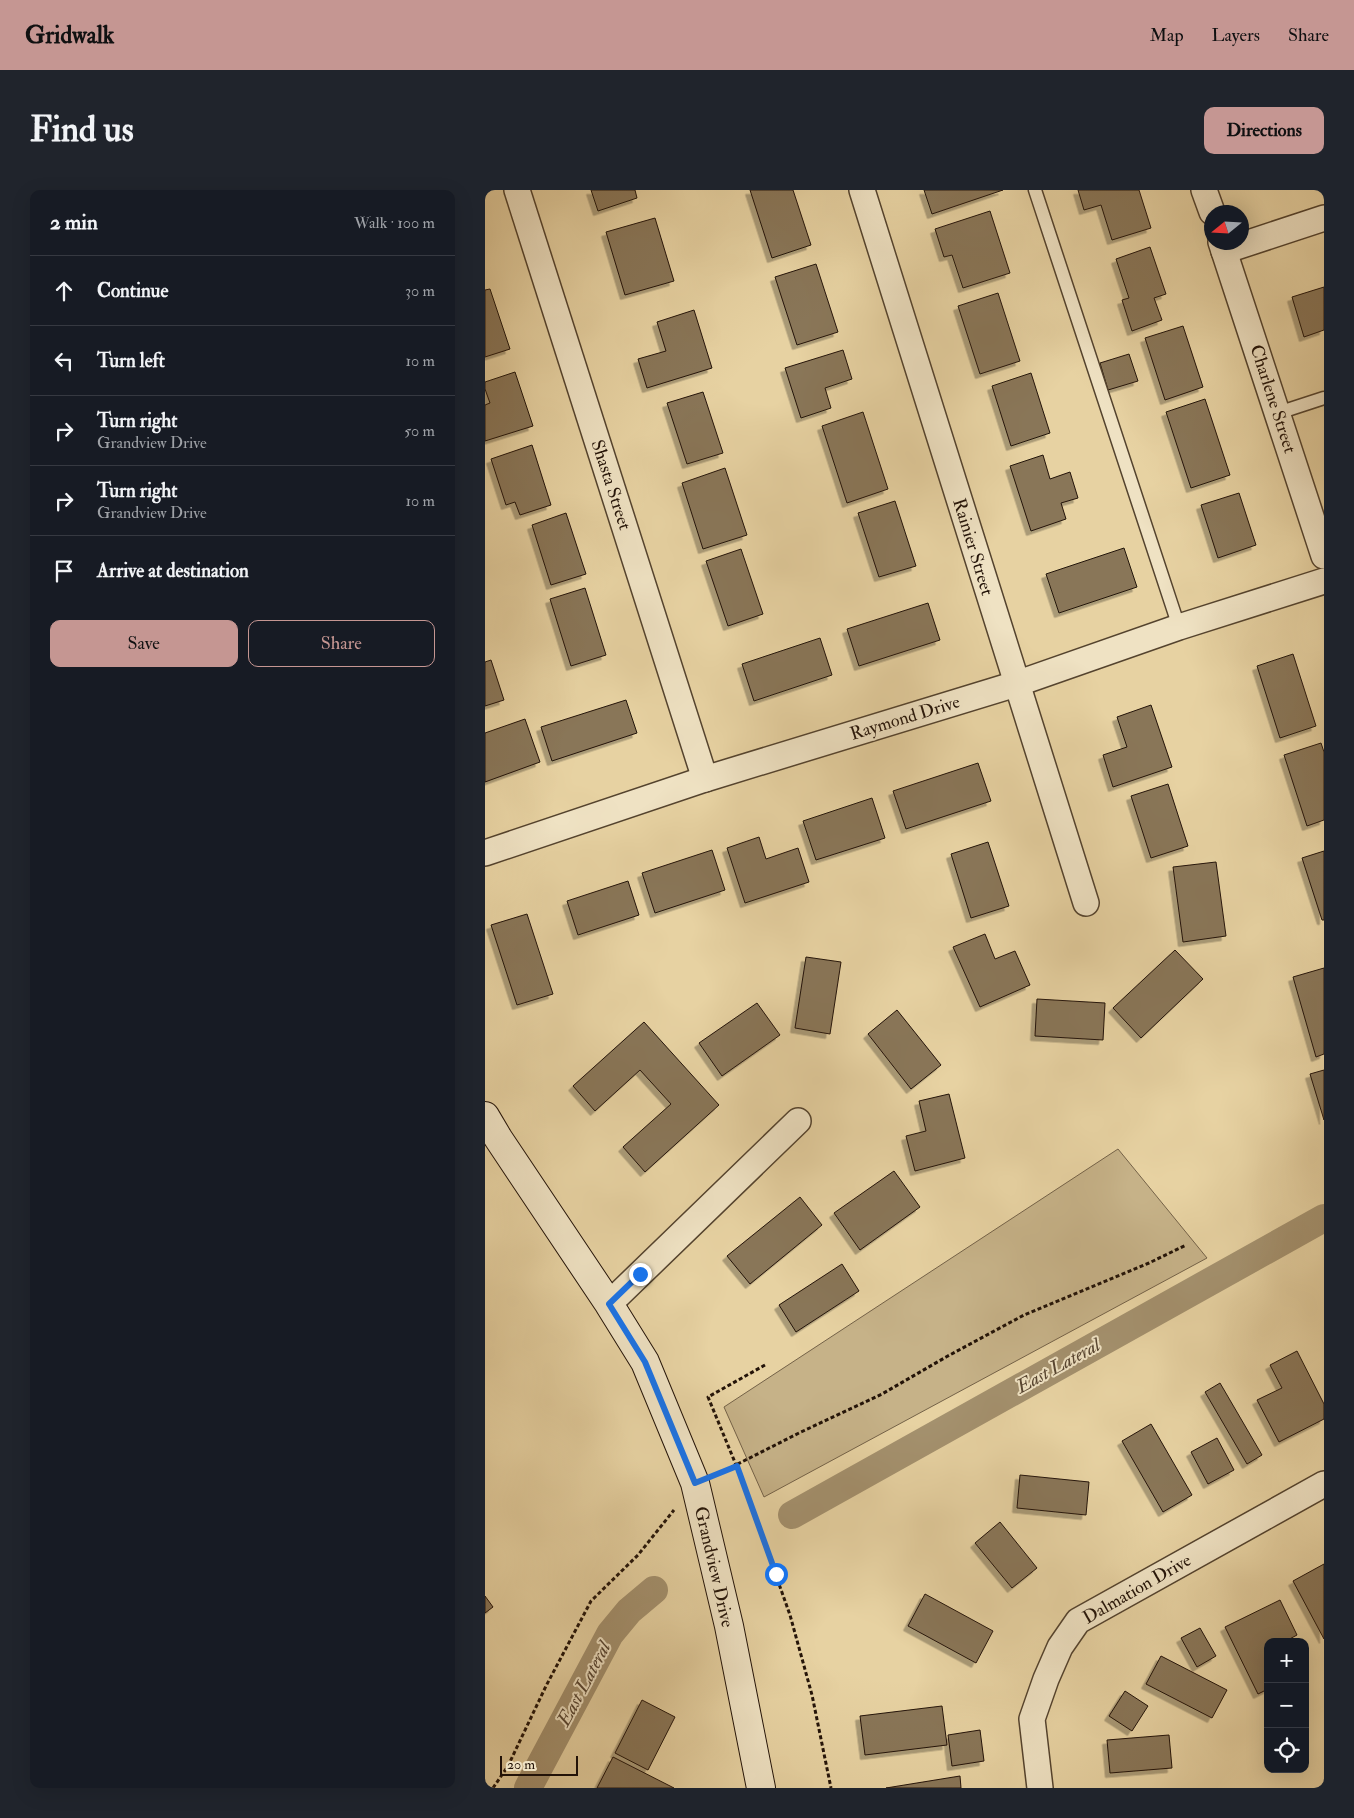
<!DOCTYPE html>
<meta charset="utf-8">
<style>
:root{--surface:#171b24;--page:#20242c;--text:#f1f3f6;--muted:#9ea1a6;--line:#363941;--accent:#c59692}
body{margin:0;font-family:"IM FELL Double Pica",serif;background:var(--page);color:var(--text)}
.controls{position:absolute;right:15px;bottom:15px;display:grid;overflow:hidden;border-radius:10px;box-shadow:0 5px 20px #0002}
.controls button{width:45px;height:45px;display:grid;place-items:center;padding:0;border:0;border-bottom:1px solid var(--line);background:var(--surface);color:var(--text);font:25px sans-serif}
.compass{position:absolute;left:719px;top:15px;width:45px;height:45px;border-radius:50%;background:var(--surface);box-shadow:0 5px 20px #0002;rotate:252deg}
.scale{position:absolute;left:15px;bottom:12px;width:78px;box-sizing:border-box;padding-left:5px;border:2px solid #231308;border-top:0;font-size:14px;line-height:18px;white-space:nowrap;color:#231308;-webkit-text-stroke:4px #efe2c3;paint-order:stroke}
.stop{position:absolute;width:15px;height:15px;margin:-11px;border:4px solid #1a73e8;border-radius:50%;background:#fff}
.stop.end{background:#1a73e8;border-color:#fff;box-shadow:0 1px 5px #0008}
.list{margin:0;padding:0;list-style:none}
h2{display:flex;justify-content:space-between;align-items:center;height:65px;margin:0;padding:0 20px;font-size:21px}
h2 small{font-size:16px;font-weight:400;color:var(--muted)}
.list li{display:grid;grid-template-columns:32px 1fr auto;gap:15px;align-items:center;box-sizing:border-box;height:70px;padding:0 20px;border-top:1px solid var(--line)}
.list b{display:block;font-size:19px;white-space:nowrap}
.list p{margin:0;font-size:16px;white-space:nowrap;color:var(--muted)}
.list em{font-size:16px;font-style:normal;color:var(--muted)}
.actions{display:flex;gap:10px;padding:15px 20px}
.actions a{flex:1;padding:11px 0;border:1px solid var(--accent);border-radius:10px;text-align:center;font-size:18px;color:var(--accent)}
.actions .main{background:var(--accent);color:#111}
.icon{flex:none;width:28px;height:28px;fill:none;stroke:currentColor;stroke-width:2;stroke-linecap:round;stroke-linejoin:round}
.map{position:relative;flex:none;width:839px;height:1598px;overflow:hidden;border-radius:10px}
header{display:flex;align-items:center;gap:30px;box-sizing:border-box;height:70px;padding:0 25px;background:var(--accent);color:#111}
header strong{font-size:24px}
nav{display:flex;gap:28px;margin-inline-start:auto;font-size:18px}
.intro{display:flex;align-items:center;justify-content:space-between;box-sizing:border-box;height:120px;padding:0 30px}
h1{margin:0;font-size:35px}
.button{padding:12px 22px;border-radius:10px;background:var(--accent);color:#111;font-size:18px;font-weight:700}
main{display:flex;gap:30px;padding:0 30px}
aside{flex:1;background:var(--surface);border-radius:10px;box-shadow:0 5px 20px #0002}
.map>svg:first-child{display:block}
</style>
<header>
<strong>Gridwalk</strong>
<nav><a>Map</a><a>Layers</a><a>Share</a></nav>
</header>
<div class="intro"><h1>Find us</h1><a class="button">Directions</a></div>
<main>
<aside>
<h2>2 min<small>Walk · 100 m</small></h2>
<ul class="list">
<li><svg class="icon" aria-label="ahead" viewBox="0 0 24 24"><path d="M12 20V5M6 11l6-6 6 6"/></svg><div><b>Continue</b></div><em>30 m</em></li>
<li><svg class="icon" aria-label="left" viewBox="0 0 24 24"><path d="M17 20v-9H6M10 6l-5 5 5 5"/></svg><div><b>Turn left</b></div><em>10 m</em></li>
<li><svg class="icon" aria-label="right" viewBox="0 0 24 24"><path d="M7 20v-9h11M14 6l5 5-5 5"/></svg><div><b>Turn right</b><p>Grandview Drive</p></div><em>50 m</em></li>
<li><svg class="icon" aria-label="right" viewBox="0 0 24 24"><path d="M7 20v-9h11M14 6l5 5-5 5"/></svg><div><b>Turn right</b><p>Grandview Drive</p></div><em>10 m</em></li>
<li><svg class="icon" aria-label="arrive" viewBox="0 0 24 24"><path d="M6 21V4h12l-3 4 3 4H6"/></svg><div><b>Arrive at destination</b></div></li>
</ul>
<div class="actions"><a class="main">Save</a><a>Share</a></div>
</aside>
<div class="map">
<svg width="839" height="1598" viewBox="0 0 839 1598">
<defs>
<filter id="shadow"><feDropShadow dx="-4.5" dy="4.5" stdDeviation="0" flood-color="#0004"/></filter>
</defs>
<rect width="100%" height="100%" fill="#e7d2a2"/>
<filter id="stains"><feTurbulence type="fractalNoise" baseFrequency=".004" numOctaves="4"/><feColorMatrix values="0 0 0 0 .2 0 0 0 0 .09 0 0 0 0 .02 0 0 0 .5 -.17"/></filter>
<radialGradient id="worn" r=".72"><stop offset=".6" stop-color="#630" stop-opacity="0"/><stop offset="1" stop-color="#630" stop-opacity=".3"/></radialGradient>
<path fill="#c6b288" stroke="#746248" d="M 633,959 L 722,1068 L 279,1307 L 239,1217 Z"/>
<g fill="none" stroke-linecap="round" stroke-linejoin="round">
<g stroke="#a4916e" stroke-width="28">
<path d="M 307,1325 L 839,1028"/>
<path d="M 43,1598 L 125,1444 L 144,1421 L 169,1400"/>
</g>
</g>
<g fill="#897658" stroke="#231308" filter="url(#shadow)">
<path d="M 106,0 L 150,0 L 152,8 L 113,21 Z"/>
<path d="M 265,0 L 308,0 L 326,55 L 287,68 Z"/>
<path d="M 439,0 L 518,0 L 447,24 Z"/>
<path d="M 593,0 L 654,0 L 666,38 L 627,50 L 616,15 L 599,20 Z"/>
<path d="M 505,21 L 525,83 L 478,98 L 467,65 L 459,67 L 450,39 Z"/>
<path d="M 170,28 L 189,91 L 140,105 L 121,42 Z"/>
<path d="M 665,57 L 681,104 L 669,108 L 677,130 L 647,141 L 637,110 L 644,108 L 631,69 Z"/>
<path d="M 331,74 L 353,142 L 312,155 L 290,87 Z"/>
<path d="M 839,97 L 839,140 L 819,147 L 807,107 Z"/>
<path d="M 5,99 L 25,159 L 0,167 L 0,100 Z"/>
<path d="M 513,103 L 535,171 L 495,184 L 473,116 Z"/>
<path d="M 209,120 L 227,178 L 162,198 L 153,169 L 181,161 L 172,132 Z"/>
<path d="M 698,136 L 718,197 L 680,210 L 660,148 Z"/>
<path d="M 358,160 L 367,189 L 340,198 L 346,218 L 316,228 L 300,178 Z"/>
<path d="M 644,164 L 653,191 L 623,200 L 615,173 Z"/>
<path d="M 30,182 L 48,236 L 0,251 L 0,215 L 5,213 L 0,199 L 0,192 Z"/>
<path d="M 546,183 L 565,243 L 526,256 L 507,196 Z"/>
<path d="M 218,202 L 238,263 L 202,274 L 182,213 Z"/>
<path d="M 720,209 L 745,285 L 706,298 L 681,222 Z"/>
<path d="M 378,222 L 403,299 L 362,313 L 337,236 Z"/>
<path d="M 47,255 L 66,315 L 35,325 L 30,312 L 21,315 L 6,269 Z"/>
<path d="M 558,265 L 565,289 L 585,282 L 593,308 L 576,313 L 581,329 L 546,341 L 525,276 Z"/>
<path d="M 240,278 L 262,345 L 218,359 L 197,293 Z"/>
<path d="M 754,303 L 771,355 L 733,368 L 716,315 Z"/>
<path d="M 410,311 L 431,376 L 394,387 L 373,323 Z"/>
<path d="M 81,323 L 101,384 L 66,395 L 47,335 Z"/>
<path d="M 639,358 L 652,397 L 574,423 L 561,384 Z"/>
<path d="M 256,359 L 278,424 L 243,436 L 221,371 Z"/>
<path d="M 100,398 L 121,465 L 86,476 L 65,409 Z"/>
<path d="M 443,413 L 455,450 L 374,476 L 362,439 Z"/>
<path d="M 335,448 L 347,485 L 269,511 L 257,474 Z"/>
<path d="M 808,464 L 831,536 L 795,548 L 772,476 Z"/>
<path d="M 6,470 L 19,510 L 0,516 L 0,472 Z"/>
<path d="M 141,510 L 152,543 L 67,571 L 56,537 Z"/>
<path d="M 666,515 L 687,577 L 628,597 L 618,565 L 642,557 L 632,527 Z"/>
<path d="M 40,529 L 55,572 L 0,592 L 0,543 Z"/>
<path d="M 836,553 L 839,562 L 839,630 L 822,636 L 799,565 Z"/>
<path d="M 493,573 L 506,611 L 421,639 L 408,601 Z"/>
<path d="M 683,594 L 703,656 L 666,668 L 646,606 Z"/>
<path d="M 387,608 L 400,648 L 331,670 L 318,631 Z"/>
<path d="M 274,647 L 281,669 L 313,658 L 324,692 L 260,713 L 242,658 Z"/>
<path d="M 503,652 L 524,716 L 486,728 L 466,664 Z"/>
<path d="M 227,660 L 240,700 L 170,723 L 157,683 Z"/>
<path d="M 839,661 L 839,730 L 837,730 L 817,668 Z"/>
<path d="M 731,672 L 741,746 L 698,752 L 688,677 Z"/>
<path d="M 143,691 L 154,725 L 93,745 L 82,711 Z"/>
<path d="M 42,724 L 68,804 L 32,815 L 6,735 Z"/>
<path d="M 500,744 L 510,769 L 530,761 L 545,795 L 495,817 L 468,757 Z"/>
<path d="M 690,760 L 718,789 L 656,848 L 628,818 Z"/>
<path d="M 321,767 L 356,772 L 345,844 L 310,838 Z"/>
<path d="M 839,778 L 839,864 L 831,867 L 808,787 Z"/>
<path d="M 552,809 L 620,813 L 618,850 L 550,846 Z"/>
<path d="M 272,813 L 295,845 L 237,886 L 214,853 Z"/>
<path d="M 412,820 L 456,875 L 426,899 L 383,844 Z"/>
<path d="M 159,832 L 234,915 L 160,982 L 138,957 L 186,914 L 155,880 L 110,921 L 88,896 Z"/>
<path d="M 839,880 L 839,930 L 825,884 Z"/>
<path d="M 464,904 L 480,968 L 430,981 L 421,946 L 441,941 L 434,911 Z"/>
<path d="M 409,981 L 435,1017 L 375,1060 L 349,1023 Z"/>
<path d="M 315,1007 L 337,1035 L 265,1094 L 242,1066 Z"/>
<path d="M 357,1074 L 374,1101 L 311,1142 L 294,1115 Z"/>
<path d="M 812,1161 L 839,1214 L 839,1229 L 794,1252 L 772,1210 L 797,1198 L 785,1175 Z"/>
<path d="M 735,1193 L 777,1265 L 762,1274 L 720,1202 Z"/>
<path d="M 666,1234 L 707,1305 L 678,1322 L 637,1251 Z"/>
<path d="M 732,1248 L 749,1280 L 723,1294 L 706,1262 Z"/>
<path d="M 535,1285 L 604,1292 L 601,1325 L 532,1318 Z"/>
<path d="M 515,1332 L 552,1378 L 527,1398 L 490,1353 Z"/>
<path d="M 839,1374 L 839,1449 L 808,1391 Z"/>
<path d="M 440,1404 L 508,1441 L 491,1473 L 423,1436 Z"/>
<path d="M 0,1406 L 8,1417 L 0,1423 Z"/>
<path d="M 795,1410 L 812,1445 L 799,1452 L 783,1452 L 783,1499 L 773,1504 L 740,1437 Z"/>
<path d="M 715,1438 L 731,1466 L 712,1477 L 696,1448 Z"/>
<path d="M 676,1466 L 742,1500 L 727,1528 L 661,1494 Z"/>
<path d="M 640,1501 L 663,1516 L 647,1541 L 624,1526 Z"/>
<path d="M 157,1510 L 190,1527 L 163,1580 L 130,1563 Z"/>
<path d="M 457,1516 L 462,1555 L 380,1565 L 375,1526 Z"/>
<path d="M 495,1540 L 499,1571 L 467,1576 L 463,1545 Z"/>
<path d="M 684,1545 L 687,1578 L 625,1583 L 622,1550 Z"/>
<path d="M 128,1567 L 189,1598 L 112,1598 Z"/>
<path d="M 475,1586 L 476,1598 L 401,1598 Z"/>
</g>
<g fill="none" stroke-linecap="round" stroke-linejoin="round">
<g stroke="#54432e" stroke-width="15">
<g id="lane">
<path d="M 550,0 L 694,437"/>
<path d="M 793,223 L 839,208"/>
</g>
</g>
<g stroke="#54432e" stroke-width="28">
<g id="street">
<path d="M 32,0 L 220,589"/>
<path d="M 377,0 L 601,713"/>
<path d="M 719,0 L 727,22"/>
<path d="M 736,52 L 839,366"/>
<path d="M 739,61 L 839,28"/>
<path d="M 0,663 L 220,589 L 531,494 L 694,437 L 839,391"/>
<path d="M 124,1114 L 313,931"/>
<path d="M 555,1598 L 547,1529 L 561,1489 L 575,1457 L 593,1431 L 839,1294"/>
</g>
</g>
<g stroke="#231308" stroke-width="30">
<path id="secondary" d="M 0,926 L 13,948 L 124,1114 L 160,1172 L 210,1293 L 244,1436 L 276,1598"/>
</g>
<g stroke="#231308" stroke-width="3" stroke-dasharray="4 2.5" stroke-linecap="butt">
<path d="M 280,1175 L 223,1207 L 256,1287 L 305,1425 L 327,1505 L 346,1598"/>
<path d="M 235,1283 L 314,1243 L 397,1204 L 461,1167 L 539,1125 L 664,1073 L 701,1055"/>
<path d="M 8,1598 L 23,1576 L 61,1496 L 106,1411 L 153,1365 L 189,1320"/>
</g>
<use href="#lane" stroke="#efe2c3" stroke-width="12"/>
<use href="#street" stroke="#efe2c3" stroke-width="25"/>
<use href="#secondary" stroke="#efe2c3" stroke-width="28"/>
</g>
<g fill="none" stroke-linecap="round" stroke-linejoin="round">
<path stroke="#1a73e8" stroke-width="6" d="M 155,1084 L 124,1114 L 160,1172 L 210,1293 L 252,1276 L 291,1384"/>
</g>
<g text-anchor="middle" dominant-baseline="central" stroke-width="4" stroke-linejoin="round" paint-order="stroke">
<g font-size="18" fill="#231308" stroke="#efe2c3">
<text transform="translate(788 209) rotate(72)">Charlene Street</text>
<text transform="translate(126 295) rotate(72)">Shasta Street</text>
<text transform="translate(488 357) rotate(73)">Rainier Street</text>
<text transform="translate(420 528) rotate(-17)">Raymond Drive</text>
<text transform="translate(229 1377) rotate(77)">Grandview Drive</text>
<text transform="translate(652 1399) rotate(-30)">Dalmation Drive</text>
</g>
<g font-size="19" font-style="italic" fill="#574531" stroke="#efe2c3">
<text transform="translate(573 1176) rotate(-29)">East Lateral</text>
<text transform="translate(99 1494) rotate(-62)">East Lateral</text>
</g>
</g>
<rect width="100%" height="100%" filter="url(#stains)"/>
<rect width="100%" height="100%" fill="url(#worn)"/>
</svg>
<div class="controls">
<button>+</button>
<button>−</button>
<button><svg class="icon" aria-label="locate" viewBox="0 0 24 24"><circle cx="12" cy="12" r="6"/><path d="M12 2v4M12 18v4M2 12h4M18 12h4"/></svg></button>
</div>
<svg class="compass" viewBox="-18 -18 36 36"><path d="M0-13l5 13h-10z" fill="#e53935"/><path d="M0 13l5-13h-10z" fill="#9ea1a6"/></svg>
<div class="scale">20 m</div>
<div class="stop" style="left:291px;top:1384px"></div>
<div class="stop end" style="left:155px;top:1084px"></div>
</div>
</main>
